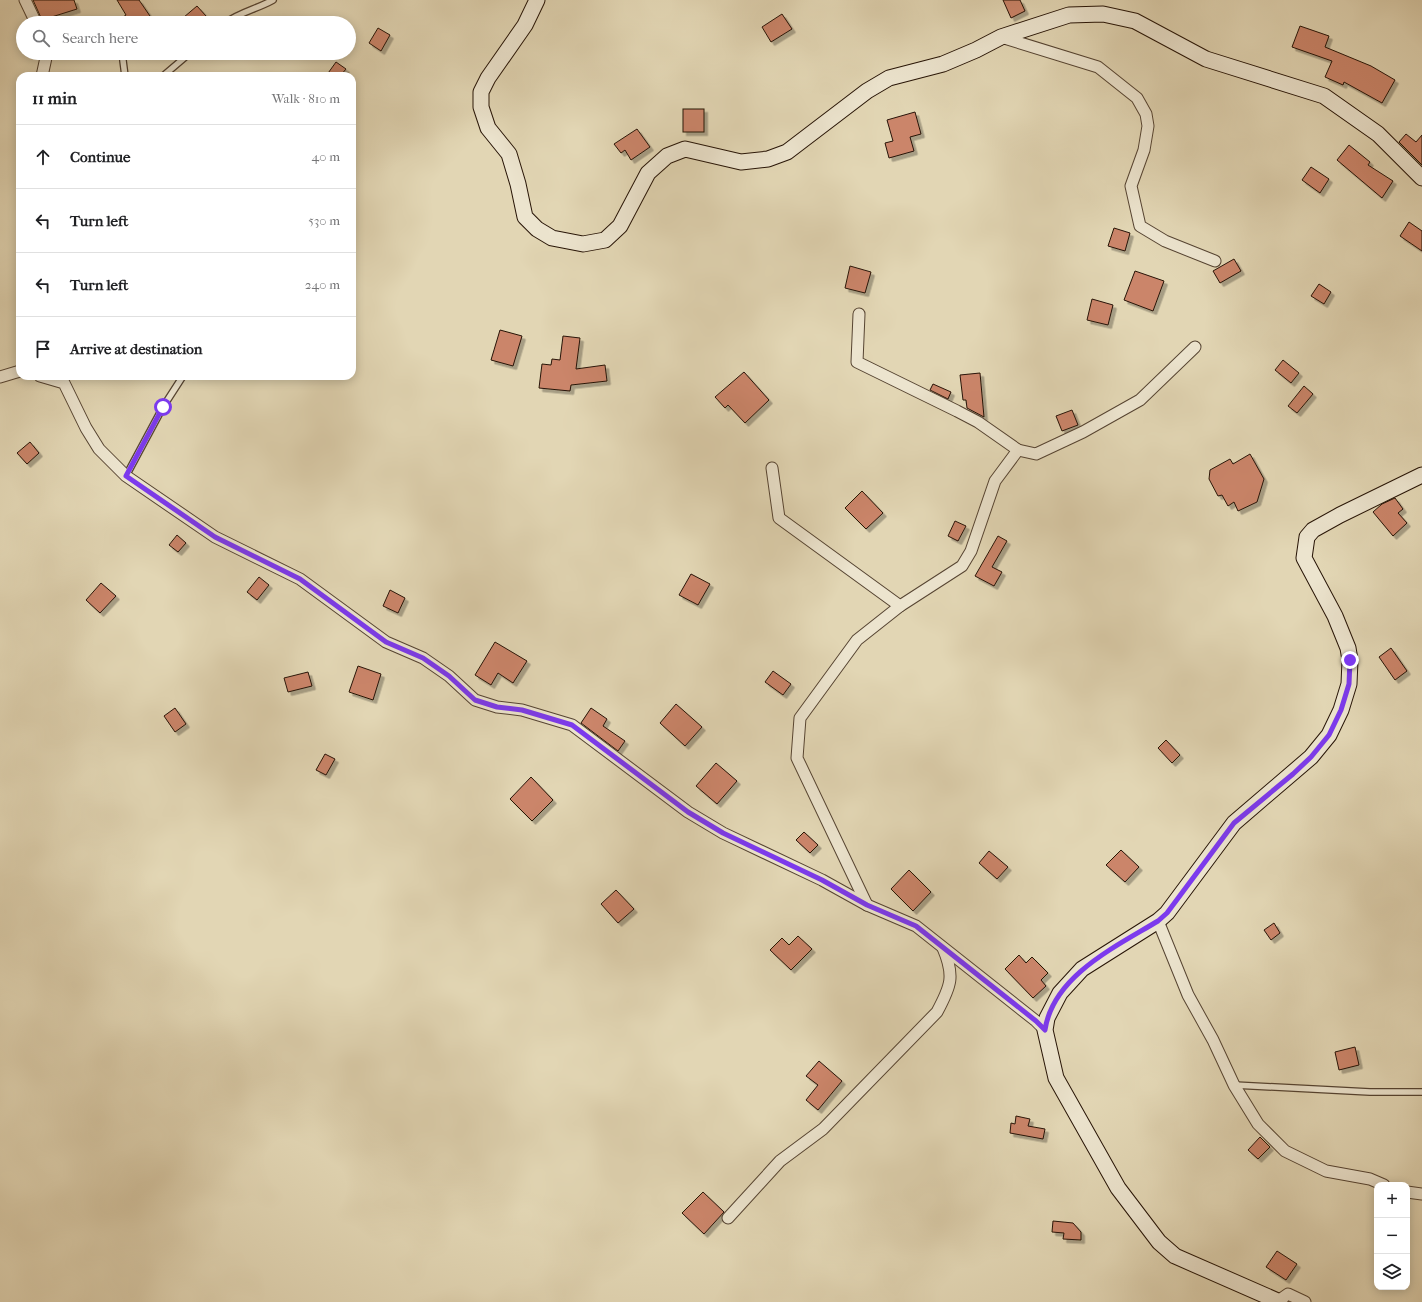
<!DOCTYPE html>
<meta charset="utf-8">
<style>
:root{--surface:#fff;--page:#f2f2f2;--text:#202124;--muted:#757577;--line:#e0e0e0}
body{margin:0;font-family:"IM FELL French Canon",serif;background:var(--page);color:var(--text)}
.controls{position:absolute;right:12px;bottom:12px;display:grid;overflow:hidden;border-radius:8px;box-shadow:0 2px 10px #0003}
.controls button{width:36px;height:36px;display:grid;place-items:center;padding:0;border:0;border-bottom:1px solid var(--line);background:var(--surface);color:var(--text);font:20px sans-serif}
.stop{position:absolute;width:12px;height:12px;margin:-9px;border:3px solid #7c3aed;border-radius:50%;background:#fff}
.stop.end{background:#7c3aed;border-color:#fff;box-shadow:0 1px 4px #0008}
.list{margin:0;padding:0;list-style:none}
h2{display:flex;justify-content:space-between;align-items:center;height:52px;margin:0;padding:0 16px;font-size:17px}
h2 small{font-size:13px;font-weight:400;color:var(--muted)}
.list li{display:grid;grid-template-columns:26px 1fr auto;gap:12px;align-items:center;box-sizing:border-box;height:64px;padding:0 16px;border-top:1px solid var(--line)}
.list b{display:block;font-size:15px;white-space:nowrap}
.list em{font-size:13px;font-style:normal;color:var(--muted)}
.icon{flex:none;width:22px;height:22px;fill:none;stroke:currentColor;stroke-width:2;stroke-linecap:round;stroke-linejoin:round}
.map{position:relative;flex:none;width:1422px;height:1302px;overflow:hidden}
.search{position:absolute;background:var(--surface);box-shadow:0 2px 10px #0003;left:16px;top:16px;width:340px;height:44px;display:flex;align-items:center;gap:10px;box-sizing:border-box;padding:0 14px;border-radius:22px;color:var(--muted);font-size:15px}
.panel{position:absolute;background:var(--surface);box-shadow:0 2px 10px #0003;left:16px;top:72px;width:340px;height:308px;border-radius:12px}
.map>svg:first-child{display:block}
</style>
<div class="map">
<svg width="1422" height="1302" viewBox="0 0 1422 1302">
<defs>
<filter id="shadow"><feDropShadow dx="3.5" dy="3.5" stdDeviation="0" flood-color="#0004"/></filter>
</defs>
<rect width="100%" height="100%" fill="#e2d6b4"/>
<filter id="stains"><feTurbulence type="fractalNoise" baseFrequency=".005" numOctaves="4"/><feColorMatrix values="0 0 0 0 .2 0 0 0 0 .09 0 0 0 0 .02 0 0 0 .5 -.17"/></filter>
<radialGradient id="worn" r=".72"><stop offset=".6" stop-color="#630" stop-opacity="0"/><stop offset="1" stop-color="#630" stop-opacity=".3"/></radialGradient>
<g fill="#cb856a" stroke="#271406" filter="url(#shadow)">
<path d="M 33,0 L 74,0 L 77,9 L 42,20 Z"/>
<path d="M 117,0 L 139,0 L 152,19 L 145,23 L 114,23 L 126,15 Z"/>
<path d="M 1003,0 L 1020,0 L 1025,11 L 1011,18 Z"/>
<path d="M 197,6 L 206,16 L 198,23 L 177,23 Z"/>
<path d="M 782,14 L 792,29 L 771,42 L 762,27 Z"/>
<path d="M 1300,26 L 1329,36 L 1325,47 L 1371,66 L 1395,80 L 1382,103 L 1344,82 L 1343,85 L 1325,77 L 1332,61 L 1292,47 Z"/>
<path d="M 378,28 L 390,35 L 381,51 L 369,43 Z"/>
<path d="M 336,62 L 346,69 L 340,76 L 326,76 Z"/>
<rect x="683" y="109" width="21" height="23"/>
<path d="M 915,112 L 921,134 L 910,137 L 914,151 L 889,158 L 885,143 L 893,141 L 887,120 Z"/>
<path d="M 637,129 L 650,147 L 631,160 L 625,150 L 621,153 L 614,144 Z"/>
<path d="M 1406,134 L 1416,142 L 1422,135 L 1422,165 L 1399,142 Z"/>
<path d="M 1349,145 L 1370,162 L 1368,165 L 1393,181 L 1382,198 L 1337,160 Z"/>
<path d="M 1311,167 L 1329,179 L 1320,193 L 1302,180 Z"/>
<path d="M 1409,222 L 1422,231 L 1422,251 L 1400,236 Z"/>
<path d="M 1114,228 L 1130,233 L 1125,251 L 1108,246 Z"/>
<path d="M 1234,259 L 1241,271 L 1220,283 L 1213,271 Z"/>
<path d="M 850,266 L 871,272 L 865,293 L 845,288 Z"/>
<path d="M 1135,271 L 1164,281 L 1153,311 L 1124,300 Z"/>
<path d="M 1319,284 L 1331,292 L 1324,304 L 1311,296 Z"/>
<path d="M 1092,299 L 1113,305 L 1108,325 L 1087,320 Z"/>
<path d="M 500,330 L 522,336 L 513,366 L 491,360 Z"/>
<path d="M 563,336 L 580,338 L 576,369 L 605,365 L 607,381 L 571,385 L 570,391 L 539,388 L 542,364 L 551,365 L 552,359 L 560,360 Z"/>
<path d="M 1283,360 L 1299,373 L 1291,383 L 1275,370 Z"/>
<path d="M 744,372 L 769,400 L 745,423 L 728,405 L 725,408 L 715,397 Z"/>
<path d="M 980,373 L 984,417 L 967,408 L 966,400 L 963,400 L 960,375 Z"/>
<path d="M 933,384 L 951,392 L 948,399 L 930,390 Z"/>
<path d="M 1304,386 L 1313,394 L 1297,413 L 1288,406 Z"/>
<path d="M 1072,410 L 1078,425 L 1062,431 L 1056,416 Z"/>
<path d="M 30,442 L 39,453 L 27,464 L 17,453 Z"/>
<path d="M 1250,454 L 1264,479 L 1257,502 L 1238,511 L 1234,502 L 1228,506 L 1222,495 L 1218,496 L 1209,479 L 1210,470 L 1230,459 L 1233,464 Z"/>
<path d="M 862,491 L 883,513 L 866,529 L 845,508 Z"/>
<path d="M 1395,498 L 1403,509 L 1398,513 L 1407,523 L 1393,536 L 1373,512 L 1382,504 Z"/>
<path d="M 955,521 L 966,526 L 958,541 L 948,536 Z"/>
<path d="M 177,535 L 186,543 L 178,552 L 169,545 Z"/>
<path d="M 998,536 L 1007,541 L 992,567 L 1002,572 L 994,586 L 975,576 Z"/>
<path d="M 691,574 L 710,584 L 698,605 L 679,595 Z"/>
<path d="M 259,577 L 269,585 L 257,600 L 247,592 Z"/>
<path d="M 101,583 L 116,596 L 100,613 L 86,600 Z"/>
<path d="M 390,590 L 405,598 L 398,613 L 383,606 Z"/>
<path d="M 495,642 L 527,661 L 513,683 L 498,673 L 491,685 L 475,675 Z"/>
<path d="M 1391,648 L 1407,671 L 1395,680 L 1379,657 Z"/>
<path d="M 358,666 L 381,674 L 373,700 L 349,692 Z"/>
<path d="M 773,671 L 791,684 L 783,695 L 765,682 Z"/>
<path d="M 308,672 L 312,686 L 288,692 L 284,678 Z"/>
<path d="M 676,704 L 702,727 L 685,746 L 660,723 Z"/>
<path d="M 175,708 L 186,724 L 175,732 L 164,716 Z"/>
<path d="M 591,708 L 607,719 L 603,726 L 625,741 L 618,751 L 581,723 Z"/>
<path d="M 1166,740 L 1180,755 L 1172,763 L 1158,748 Z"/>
<path d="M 325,754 L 335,759 L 326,775 L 316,770 Z"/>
<path d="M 716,763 L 737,781 L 717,804 L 696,786 Z"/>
<path d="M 531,777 L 553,800 L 532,821 L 510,799 Z"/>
<path d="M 804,832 L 818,845 L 810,853 L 796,840 Z"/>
<path d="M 1121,850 L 1139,867 L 1125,882 L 1106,865 Z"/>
<path d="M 989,851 L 1008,867 L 997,879 L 979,863 Z"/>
<path d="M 909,870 L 931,892 L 913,911 L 891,889 Z"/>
<path d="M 616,890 L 634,909 L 618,923 L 601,904 Z"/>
<path d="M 1274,923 L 1280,933 L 1271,940 L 1264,930 Z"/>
<path d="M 798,936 L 812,949 L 791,970 L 770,950 L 782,938 L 789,945 Z"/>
<path d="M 1019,955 L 1026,963 L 1032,957 L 1048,973 L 1041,980 L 1046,986 L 1033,998 L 1005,969 Z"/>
<path d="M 1355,1047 L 1359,1065 L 1339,1070 L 1335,1052 Z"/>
<path d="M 819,1061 L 842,1081 L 818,1110 L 806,1100 L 818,1085 L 806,1076 Z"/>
<path d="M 1016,1116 L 1030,1119 L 1028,1126 L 1045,1129 L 1043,1139 L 1010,1133 L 1011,1123 L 1015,1124 Z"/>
<path d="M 1260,1137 L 1270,1147 L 1258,1159 L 1248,1150 Z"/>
<path d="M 703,1192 L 724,1212 L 704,1234 L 682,1213 Z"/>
<path d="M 1053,1221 L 1073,1223 L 1081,1232 L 1081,1240 L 1063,1239 L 1064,1233 L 1052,1232 Z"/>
<path d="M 1277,1251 L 1297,1264 L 1286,1280 L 1266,1267 Z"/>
</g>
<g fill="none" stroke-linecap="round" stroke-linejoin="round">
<g stroke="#564432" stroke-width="8">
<g id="lane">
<path d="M 225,23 C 240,12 257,9 273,0"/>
<path d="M 122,53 L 125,76"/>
<path d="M 163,76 L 190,53"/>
<path d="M 126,476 L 163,407 L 183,376"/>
<path d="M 1234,1085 L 1370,1092 L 1422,1092"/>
</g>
</g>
<g stroke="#564432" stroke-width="13">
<g id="street">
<path d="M 25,0 L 36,23"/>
<path d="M 1001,37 L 1098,67 L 1137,98 L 1146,114 L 1148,126 L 1144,150 L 1131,186 L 1140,226 L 1165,241 L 1215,261"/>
<path d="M 42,76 L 47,53"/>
<path d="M 859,314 L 857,362 L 957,411 L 978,422 L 1018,450 L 1036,454 L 1083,432 L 1140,400 L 1195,347"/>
<path d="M 40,376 L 64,383 L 86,428 L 99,449 L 126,476 L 215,537 L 300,579 L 386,642 L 423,658 L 449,676 L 475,700 L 497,707 L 522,710 L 572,725 L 688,812 L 723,833 L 822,880 L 867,905 L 916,926 L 1036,1021 L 1045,1030"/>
<path d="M 0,377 L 20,371"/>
<path d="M 772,468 L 779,518 L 900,606"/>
<path d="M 867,905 L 797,758 L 800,718 L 857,640 L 900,606 L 962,566 L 971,551 L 995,481 L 1018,450"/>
<path d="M 1158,921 L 1188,995 L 1213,1040 L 1234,1085 L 1258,1124 L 1285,1151 L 1326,1171 L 1370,1179 L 1384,1185"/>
<path d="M 1407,1192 L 1422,1194"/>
<path d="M 728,1218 L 780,1161 L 823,1129 L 937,1012 C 951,986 955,976 943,948"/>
<path d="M 1278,1301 L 1288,1294 L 1305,1302"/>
</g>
</g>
<g stroke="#271406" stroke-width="17">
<g id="secondary">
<path d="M 537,0 L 525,25 L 488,78 L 481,92 L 481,107 L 488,128 L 509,154 L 518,184 L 525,217 L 537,229 L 552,238 L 583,244 L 605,240 L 620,226 L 648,173 L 667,156 L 685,149 L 741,162 L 768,159 L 787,152 L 867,91 L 889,78 L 943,64 L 976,50 L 1001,37 L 1069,15 L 1103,14 L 1135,21 L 1206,59 L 1324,96 L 1378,134 L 1422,178"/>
<path d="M 1280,1302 L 1175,1256 L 1159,1242 L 1118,1188 L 1056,1078 L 1045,1030 L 1047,1018 L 1060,993 L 1082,969 L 1158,921 L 1167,913 L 1234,823 L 1311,757 L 1329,735 L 1341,710 L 1349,684 L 1350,660 L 1348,648 L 1335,616 L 1304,558 L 1307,537 L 1313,530 L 1340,515 L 1422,475"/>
</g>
</g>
<use href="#lane" stroke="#ece4ce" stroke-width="5.5"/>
<use href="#street" stroke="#ece4ce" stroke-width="11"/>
<use href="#secondary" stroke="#ece4ce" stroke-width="15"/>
</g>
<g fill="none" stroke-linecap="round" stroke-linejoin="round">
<path stroke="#7c3aed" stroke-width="5" d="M 163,407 L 126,476 L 215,537 L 300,579 L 386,642 L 423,658 L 449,676 L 475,700 L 497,707 L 522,710 L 572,725 L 688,812 L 723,833 L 822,880 L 867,905 L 916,926 L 1036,1021 L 1045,1030 C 1053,976 1115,947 1158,921 L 1167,913 L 1234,823 L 1293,774 L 1311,757 L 1329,735 L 1341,710 L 1349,684 L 1350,660"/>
</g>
<rect width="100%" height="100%" filter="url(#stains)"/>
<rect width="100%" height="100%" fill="url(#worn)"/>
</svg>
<div class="controls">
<button>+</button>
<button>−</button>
<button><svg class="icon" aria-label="layers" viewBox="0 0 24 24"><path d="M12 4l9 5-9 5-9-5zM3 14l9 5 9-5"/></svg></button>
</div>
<div class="stop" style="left:163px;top:407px"></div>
<div class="stop end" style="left:1350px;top:660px"></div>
<div class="search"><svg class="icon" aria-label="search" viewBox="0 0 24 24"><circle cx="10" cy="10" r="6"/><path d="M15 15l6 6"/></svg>Search here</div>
<section class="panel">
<h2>11 min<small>Walk · 810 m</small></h2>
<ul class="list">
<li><svg class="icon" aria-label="ahead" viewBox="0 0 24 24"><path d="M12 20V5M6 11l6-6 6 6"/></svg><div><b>Continue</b></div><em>40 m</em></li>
<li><svg class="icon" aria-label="left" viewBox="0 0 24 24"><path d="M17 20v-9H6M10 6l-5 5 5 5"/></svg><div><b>Turn left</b></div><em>530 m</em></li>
<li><svg class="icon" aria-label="left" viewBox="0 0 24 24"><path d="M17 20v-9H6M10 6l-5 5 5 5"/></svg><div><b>Turn left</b></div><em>240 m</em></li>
<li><svg class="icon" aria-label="arrive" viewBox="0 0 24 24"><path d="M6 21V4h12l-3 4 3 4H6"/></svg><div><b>Arrive at destination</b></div></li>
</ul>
</section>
</div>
